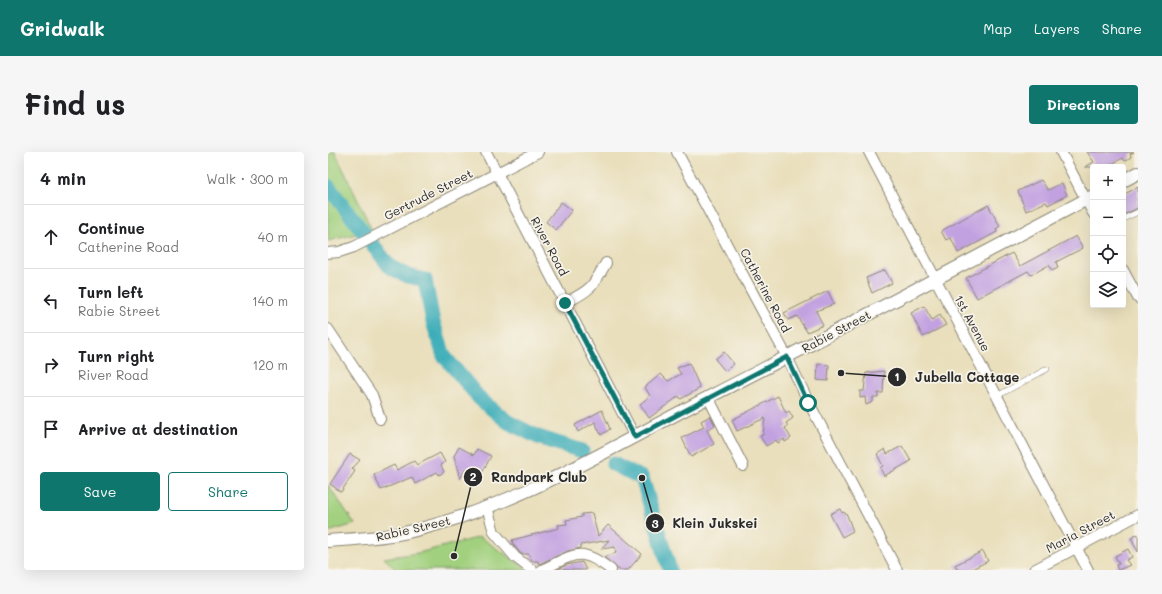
<!DOCTYPE html>
<meta charset="utf-8">
<style>
:root{--surface:#fff;--page:#f6f6f6;--text:#202124;--muted:#757577;--line:#e0e0e0;--accent:#0f766e}
body{margin:0;font-family:Mali,sans-serif;background:var(--page);color:var(--text)}
.controls{position:absolute;right:12px;top:12px;display:grid;overflow:hidden;border-radius:4px;box-shadow:0 4px 16px #0002}
.controls button{width:36px;height:36px;display:grid;place-items:center;padding:0;border:0;border-bottom:1px solid var(--line);background:var(--surface);color:var(--text);font:20px sans-serif}
.stop{position:absolute;width:12px;height:12px;margin:-9px;border:3px solid #0f766e;border-radius:50%;background:#fff}
.stop.end{background:#0f766e;border-color:#fff;box-shadow:0 1px 4px #0008}
.list{margin:0;padding:0;list-style:none}
h2{display:flex;justify-content:space-between;align-items:center;height:52px;margin:0;padding:0 16px;font-size:17px}
h2 small{font-size:13px;font-weight:400;color:var(--muted)}
.list li{display:grid;grid-template-columns:26px 1fr auto;gap:12px;align-items:center;box-sizing:border-box;height:64px;padding:0 16px;border-top:1px solid var(--line)}
.list b{display:block;font-size:15px;white-space:nowrap}
.list p{margin:0;font-size:13px;white-space:nowrap;color:var(--muted)}
.list em{font-size:13px;font-style:normal;color:var(--muted)}
.actions{display:flex;gap:8px;padding:12px 16px}
.actions a{flex:1;padding:9px 0;border:1px solid var(--accent);border-radius:4px;text-align:center;font-size:14px;color:var(--accent)}
.actions .main{background:var(--accent);color:#fff}
.icon{flex:none;width:22px;height:22px;fill:none;stroke:currentColor;stroke-width:2;stroke-linecap:round;stroke-linejoin:round}
.map{position:relative;flex:none;width:810px;height:418px;overflow:hidden;border-radius:4px}
header{display:flex;align-items:center;gap:24px;box-sizing:border-box;height:56px;padding:0 20px;background:var(--accent);color:#fff}
header strong{font-size:19px}
nav{display:flex;gap:22px;margin-inline-start:auto;font-size:14px}
.intro{display:flex;align-items:center;justify-content:space-between;box-sizing:border-box;height:96px;padding:0 24px}
h1{margin:0;font-size:28px}
.button{padding:10px 18px;border-radius:4px;background:var(--accent);color:#fff;font-size:14px;font-weight:700}
main{display:flex;gap:24px;padding:0 24px}
aside{flex:1;background:var(--surface);border-radius:4px;box-shadow:0 4px 16px #0002}
.map>svg:first-child{display:block}
</style>
<header>
<strong>Gridwalk</strong>
<nav><a>Map</a><a>Layers</a><a>Share</a></nav>
</header>
<div class="intro"><h1>Find us</h1><a class="button">Directions</a></div>
<main>
<aside>
<h2>4 min<small>Walk · 300 m</small></h2>
<ul class="list">
<li><svg class="icon" aria-label="ahead" viewBox="0 0 24 24"><path d="M12 20V5M6 11l6-6 6 6"/></svg><div><b>Continue</b><p>Catherine Road</p></div><em>40 m</em></li>
<li><svg class="icon" aria-label="left" viewBox="0 0 24 24"><path d="M17 20v-9H6M10 6l-5 5 5 5"/></svg><div><b>Turn left</b><p>Rabie Street</p></div><em>140 m</em></li>
<li><svg class="icon" aria-label="right" viewBox="0 0 24 24"><path d="M7 20v-9h11M14 6l5 5-5 5"/></svg><div><b>Turn right</b><p>River Road</p></div><em>120 m</em></li>
<li><svg class="icon" aria-label="arrive" viewBox="0 0 24 24"><path d="M6 21V4h12l-3 4 3 4H6"/></svg><div><b>Arrive at destination</b></div></li>
</ul>
<div class="actions"><a class="main">Save</a><a>Share</a></div>
</aside>
<div class="map">
<svg width="810" height="418" viewBox="0 0 810 418">
<rect width="100%" height="100%" fill="#f7f3e8"/>
<filter id="ink" filterUnits="userSpaceOnUse"><feTurbulence type="fractalNoise" baseFrequency=".025" numOctaves="2"/><feDisplacementMap in="SourceGraphic" scale="8" xChannelSelector="R" yChannelSelector="G"/><feConvolveMatrix kernelMatrix="1 2 1 2 8 2 1 2 1" color-interpolation-filters="sRGB"/></filter>
<filter id="wash" filterUnits="userSpaceOnUse"><feTurbulence type="fractalNoise" baseFrequency=".012" numOctaves="4" result="noise"/><feDisplacementMap in="SourceGraphic" scale="16" xChannelSelector="R" yChannelSelector="G"/><feGaussianBlur stdDeviation="0.9" result="paint"/><feColorMatrix in="noise" values="0 0 0 0 0 0 0 0 0 0 0 0 0 0 0 0 0 1.4 0 .05"/><feComposite in="paint" operator="in"/></filter>
<g filter="url(#wash)">
<rect width="100%" height="100%" fill="#e9dfbc"/>
<g fill="#a1d07e" stroke="#667e54">
<path d="M 0,0 L 7,0 L 44,78 L 0,89 Z"/>
<path d="M 0,333 L 27,372 L 0,380 Z"/>
<path d="M 152,385 L 200,418 L 68,418 L 56,406 L 90,401 Z"/>
</g>
<g fill="none" stroke-linecap="round" stroke-linejoin="round">
<g stroke="#3eaeb9" stroke-width="15">
<path d="M 0,34 L 62,115 L 80,124 L 97,128 L 105,170 L 116,204 L 152,247 L 180,270 L 210,285 L 254,299"/>
<path d="M 285,312 L 314,326 L 342,418"/>
</g>
</g>
<g id="blocks">
<g fill="#c2a1e1">
<path d="M 759,0 L 806,0 L 802,2 L 803,5 L 797,9 L 795,6 L 778,15 L 757,15 L 766,10 Z"/>
<path d="M 713,28 L 720,38 L 734,31 L 739,43 L 720,53 L 718,50 L 698,59 L 690,39 Z"/>
<path d="M 810,35 L 810,56 L 795,63 L 795,43 Z"/>
<path d="M 233,50 L 244,58 L 228,78 L 218,70 Z"/>
<path d="M 660,53 L 672,74 L 668,77 L 669,80 L 630,101 L 623,86 L 618,88 L 613,79 Z"/>
<path d="M 748,84 L 755,96 L 728,110 L 730,116 L 724,119 L 721,113 L 703,123 L 700,119 L 649,146 L 638,126 L 684,101 L 692,114 Z"/>
<path d="M 557,118 L 564,131 L 544,141 L 538,126 Z"/>
<path d="M 500,139 L 506,152 L 488,159 L 495,173 L 479,180 L 469,164 L 460,168 L 456,161 Z"/>
<path d="M 596,154 L 604,168 L 612,163 L 618,173 L 595,185 L 583,161 Z"/>
<path d="M 396,200 L 406,212 L 397,219 L 387,207 Z"/>
<path d="M 361,211 L 372,236 L 353,247 L 351,244 L 321,266 L 312,252 L 322,244 L 317,235 L 333,222 L 340,229 L 353,222 L 349,216 Z"/>
<path d="M 490,212 L 501,213 L 500,229 L 489,228 Z"/>
<path d="M 556,219 L 555,241 L 550,241 L 550,245 L 545,245 L 545,250 L 538,253 L 537,245 L 532,246 L 532,239 L 536,239 L 538,221 Z"/>
<path d="M 450,244 L 458,261 L 461,259 L 465,266 L 458,271 L 460,274 L 457,276 L 463,286 L 457,290 L 456,287 L 450,291 L 448,288 L 438,294 L 432,284 L 435,283 L 437,266 L 409,279 L 404,268 Z"/>
<path d="M 274,258 L 282,277 L 273,283 L 267,270 L 250,280 L 247,273 Z"/>
<path d="M 382,264 L 387,273 L 379,278 L 386,292 L 363,305 L 354,286 L 376,275 L 373,269 Z"/>
<path d="M 574,294 L 583,309 L 556,324 L 552,316 L 555,314 L 549,302 L 557,297 L 559,302 Z"/>
<path d="M 131,295 L 146,303 L 149,297 L 163,304 L 153,323 L 138,316 L 132,327 L 126,304 Z"/>
<path d="M 112,301 L 117,310 L 113,313 L 116,320 L 111,323 L 109,320 L 87,332 L 84,325 L 53,338 L 46,323 L 66,313 L 69,318 L 86,309 L 89,313 Z"/>
<path d="M 22,302 L 32,308 L 24,317 L 27,319 L 13,340 L 2,332 Z"/>
<path d="M 512,357 L 514,361 L 516,360 L 519,363 L 525,379 L 514,385 L 502,362 Z"/>
<path d="M 264,361 L 270,384 L 280,373 L 314,402 L 300,418 L 291,418 L 276,405 L 288,401 L 287,395 L 273,397 L 281,388 L 253,393 L 253,396 L 240,399 L 211,412 L 210,409 L 204,409 L 201,402 L 193,402 L 185,392 L 184,388 L 231,376 L 230,373 L 239,372 L 238,368 L 254,365 L 254,362 Z"/>
<path d="M 810,382 L 810,400 L 803,386 Z"/>
<path d="M 800,397 L 804,405 L 798,408 L 802,413 L 790,418 L 788,413 L 791,412 L 787,404 Z"/>
<path d="M 655,399 L 660,409 L 642,418 L 630,418 L 627,413 Z"/>
<path d="M 254,410 L 258,418 L 229,418 L 238,413 Z"/>
</g>
</g>
</g>
<g filter="url(#ink)">
<use href="#blocks" fill-opacity="0" stroke="#8a8574" stroke-width="1"/>
<g fill="none" stroke-linecap="round" stroke-linejoin="round">
<g stroke="#8a8574" stroke-width="6">
<g id="service">
<path d="M 795,67 L 810,60"/>
<path d="M 669,244 L 719,217"/>
</g>
</g>
<g stroke="#8a8574" stroke-width="12">
<g id="minor">
<path d="M 158,0 L 307,285"/>
<path d="M 349,0 L 459,205 L 481,251 L 569,418"/>
<path d="M 541,0 L 760,418"/>
<path d="M 733,0 L 765,61"/>
<path d="M 0,101 L 11,100 L 26,95 L 210,0"/>
<path d="M 795,118 L 810,146"/>
<path d="M 237,151 C 263,138 264,136 278,111"/>
<path d="M 0,177 L 44,243 L 52,267"/>
<path d="M 380,245 L 415,314"/>
<path d="M 159,355 L 166,380 L 187,405 L 204,418"/>
<path d="M 214,418 C 247,402 252,394 283,418"/>
<path d="M 706,418 L 810,363"/>
</g>
</g>
<g stroke="#8a8574" stroke-width="14">
<g id="tertiary">
<path d="M 795,29 L 810,21"/>
<path d="M 0,389 C 27,387 54,386 80,380 C 188,355 284,295 381,245 C 510,179 637,111 765,44"/>
</g>
</g>
<use href="#service" stroke="#fff" stroke-width="5"/>
<use href="#minor" stroke="#fff" stroke-width="10"/>
<use href="#tertiary" stroke="#fff" stroke-width="12"/>
</g>
</g>
<g fill="none" stroke-linecap="round" stroke-linejoin="round" filter="url(#ink)">
<path stroke="#0f766e" stroke-width="5" d="M 237,151 L 307,285 L 459,205 L 480,251"/>
</g>
<g text-anchor="middle" dominant-baseline="central" stroke-width="3.5" stroke-linejoin="round" paint-order="stroke">
<g font-size="12" fill="#2b2b2b" stroke="#f7f3e8">
<text transform="translate(100 42) rotate(-27)">Gertrude Street</text>
<text transform="translate(222 94) rotate(62)">River Road</text>
<text transform="translate(438 138) rotate(62)">Catherine Road</text>
<text transform="translate(645 171) rotate(62)">1st Avenue</text>
<text transform="translate(508 179) rotate(-28)">Rabie Street</text>
<text transform="translate(85 376) rotate(-13)">Rabie Street</text>
<text transform="translate(752 379) rotate(-28)">Maria Street</text>
</g>
</g>
<path fill="none" stroke="#2b2b2b" stroke-width="1.5" d="M513 221L569 225M126 404L145 325M314 326L327 371"/>
<g fill="#2b2b2b" stroke="#f7f3e8" stroke-width="1.5">
<circle cx="513" cy="221" r="4"/>
<circle cx="126" cy="404" r="4"/>
<circle cx="314" cy="326" r="4"/>
<circle cx="569" cy="225" r="10"/>
<circle cx="145" cy="325" r="10"/>
<circle cx="327" cy="371" r="10"/>
</g>
<g font-size="12" text-anchor="middle" font-weight="bold" fill="#fff">
<text x="569" y="229">1</text>
<text x="145" y="329">2</text>
<text x="327" y="376">3</text>
</g>
<g font-size="13" text-anchor="middle" font-weight="bold" fill="#2b2b2b" stroke="#f7f3e8" stroke-width="3.5" stroke-linejoin="round" paint-order="stroke">
<text x="639" y="230">Jubella Cottage</text>
<text x="211" y="330">Randpark Club</text>
<text x="387" y="376">Klein Jukskei</text>
</g>
</svg>
<div class="controls">
<button>+</button>
<button>−</button>
<button><svg class="icon" aria-label="locate" viewBox="0 0 24 24"><circle cx="12" cy="12" r="6"/><path d="M12 2v4M12 18v4M2 12h4M18 12h4"/></svg></button>
<button><svg class="icon" aria-label="layers" viewBox="0 0 24 24"><path d="M12 4l9 5-9 5-9-5zM3 14l9 5 9-5"/></svg></button>
</div>
<div class="stop" style="left:480px;top:251px"></div>
<div class="stop end" style="left:237px;top:151px"></div>
</div>
</main>
